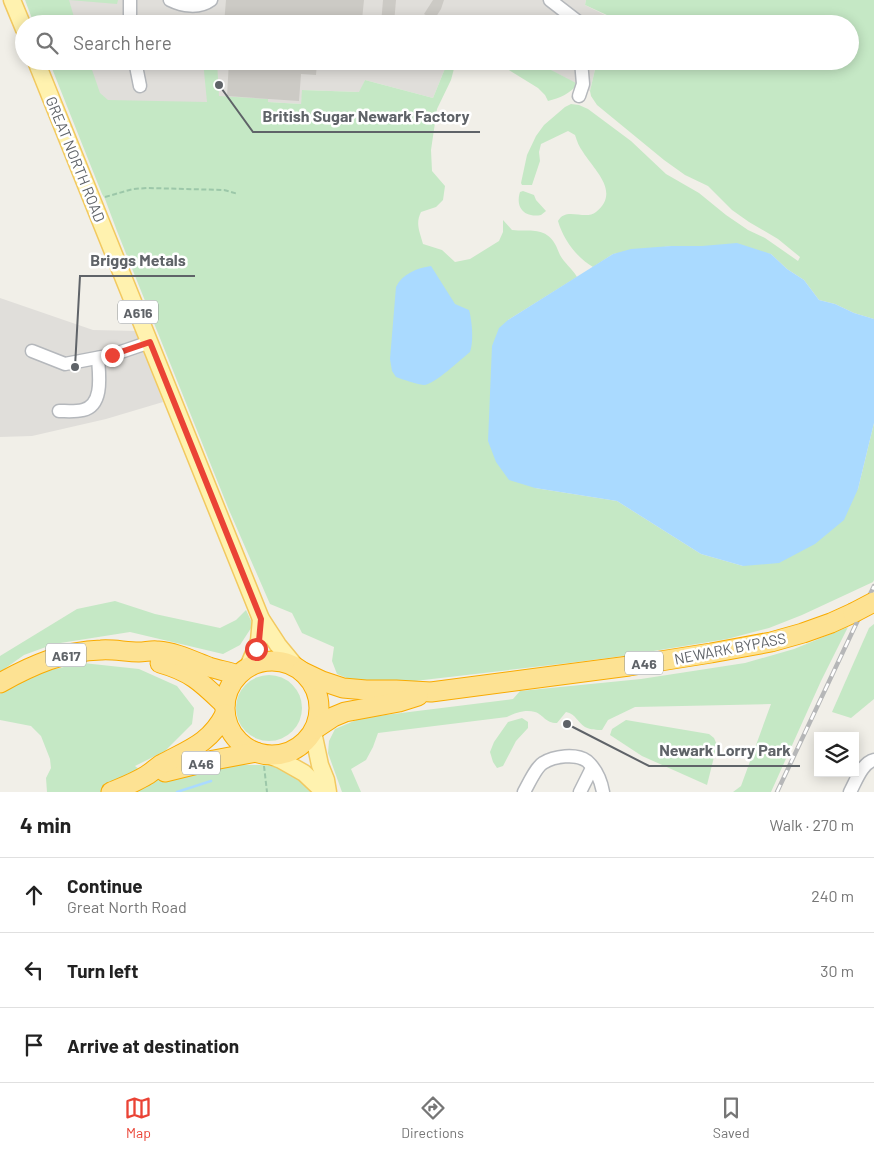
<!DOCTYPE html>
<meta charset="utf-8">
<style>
:root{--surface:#fff;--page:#f6f6f6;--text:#222;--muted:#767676;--line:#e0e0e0;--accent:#ea4335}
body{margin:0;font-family:Barlow,sans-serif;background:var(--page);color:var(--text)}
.controls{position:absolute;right:15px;bottom:15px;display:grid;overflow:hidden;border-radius:0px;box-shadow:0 2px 12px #0003}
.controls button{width:45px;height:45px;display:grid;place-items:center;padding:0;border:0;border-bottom:1px solid var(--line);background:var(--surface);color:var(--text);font:25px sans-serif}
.stop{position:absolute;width:15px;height:15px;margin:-11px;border:4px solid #ea4335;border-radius:50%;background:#fff}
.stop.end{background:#ea4335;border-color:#fff;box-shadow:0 1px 5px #0008}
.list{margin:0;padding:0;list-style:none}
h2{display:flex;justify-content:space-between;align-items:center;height:65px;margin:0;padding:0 20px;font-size:21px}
h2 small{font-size:16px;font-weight:400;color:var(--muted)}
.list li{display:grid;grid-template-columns:32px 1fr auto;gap:15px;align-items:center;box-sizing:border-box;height:75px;padding:0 20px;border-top:1px solid var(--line)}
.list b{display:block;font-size:19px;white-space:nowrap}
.list p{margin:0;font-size:16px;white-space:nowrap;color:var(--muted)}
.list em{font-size:16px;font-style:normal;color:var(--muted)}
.icon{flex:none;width:28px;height:28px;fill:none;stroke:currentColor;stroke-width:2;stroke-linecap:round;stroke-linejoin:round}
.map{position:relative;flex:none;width:874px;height:792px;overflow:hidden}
.search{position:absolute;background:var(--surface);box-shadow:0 2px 12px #0003;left:15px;right:15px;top:15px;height:55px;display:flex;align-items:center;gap:12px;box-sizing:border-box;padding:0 18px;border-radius:28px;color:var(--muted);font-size:19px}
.sheet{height:290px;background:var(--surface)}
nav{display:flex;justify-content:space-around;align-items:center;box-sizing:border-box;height:70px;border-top:1px solid var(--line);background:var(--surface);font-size:14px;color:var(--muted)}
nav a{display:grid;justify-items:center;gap:2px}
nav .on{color:var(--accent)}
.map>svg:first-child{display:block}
</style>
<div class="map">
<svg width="874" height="792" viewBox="0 0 874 792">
<rect width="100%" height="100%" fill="#f1efe8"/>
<g fill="#e0deda">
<path d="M 42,0 L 586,0 L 585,5 L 609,17 L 607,24 L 51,24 Z"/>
<path d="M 66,61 L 448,61 L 433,98 L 365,80 L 360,92 L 303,90 L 301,104 L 268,102 L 86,113 Z"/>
<path d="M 534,61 L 597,61 L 590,91 Z"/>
<path d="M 0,298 L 93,330 L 137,331 L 163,402 L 106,419 L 32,436 L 0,437 Z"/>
</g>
<g fill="#c5e8c5">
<path d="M 25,0 L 118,0 L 117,4 L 69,0 L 76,24 L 34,24 Z"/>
<path d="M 586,0 L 874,0 L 874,319 L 854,313 L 835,304 L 819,300 L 804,280 L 787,269 L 771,254 L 702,246 L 671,246 L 613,254 L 593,267 C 577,258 563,239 558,221 C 566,206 585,221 596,212 C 621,192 594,170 583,152 C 579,147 577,141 575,135 L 568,131 L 541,144 L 539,152 L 540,161 L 532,185 L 522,185 L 521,183 L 527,155 L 536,136 L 544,125 L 565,107 L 571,104 L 579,105 L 588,109 L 631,141 L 666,174 L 699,193 L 726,215 L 748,230 L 765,238 L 798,261 L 800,257 L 778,239 L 749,222 L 732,210 L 708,186 L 685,175 L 664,160 L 597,105 L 591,96 L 590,91 L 597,61 L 850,61 L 850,24 L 607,24 L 609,16 L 585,5 Z"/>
<path d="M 49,61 L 89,61 L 100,93 L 108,100 L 207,102 L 203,61 L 217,61 L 219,96 L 268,99 L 268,102 L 301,104 L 302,90 L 359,92 L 365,80 L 433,98 L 448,61 L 456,61 L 451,80 L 437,109 L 431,150 L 432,171 L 445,186 L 443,200 L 436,207 L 421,212 C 415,224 420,232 423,244 L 442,250 L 455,262 L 470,259 L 499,241 L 503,232 L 503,220 L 512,230 C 528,232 545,226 555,244 C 557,247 558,251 560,255 C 564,263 572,268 577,277 L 508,320 L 535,488 L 617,501 L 701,554 L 743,566 L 858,489 L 874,423 L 874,580 L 873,582 L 802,615 L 769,628 L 727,639 L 623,656 L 569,663 L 406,682 L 349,682 L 349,679 L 337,674 L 332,661 L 334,647 L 302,633 L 292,613 L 270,604 L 229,510 L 117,231 L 105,199 L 102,194 Z"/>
<path d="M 494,61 L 534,61 L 578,84 C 569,94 560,98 548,101 L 545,95 L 538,88 Z"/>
<path d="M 523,191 L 534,195 L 536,200 L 546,211 L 541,215 C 525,218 515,208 520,192 Z"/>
<path d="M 115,601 L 155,614 L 220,628 L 236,620 L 246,610 L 253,625 L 240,645 L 223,654 L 130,632 L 54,644 L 24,655 L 0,672 L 0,656 L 77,609 Z"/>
<path d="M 874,624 L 874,699 L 851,718 L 832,712 L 869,628 Z"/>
<path d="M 848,627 L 821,681 L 771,792 L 733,792 L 741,786 L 771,704 L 635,707 L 608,720 L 602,730 C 597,730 591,730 585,727 C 577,722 576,714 566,712 L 557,723 C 545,723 544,715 535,712 C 526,709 514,713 507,717 L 378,733 L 373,747 L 366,760 L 351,769 L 361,792 L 342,792 L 328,753 L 329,741 L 335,729 L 361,718 L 513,699 L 520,691 L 641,679 L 745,663 L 794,649 Z"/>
<path d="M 83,663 L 139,669 L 177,686 L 194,708 L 192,724 L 165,751 L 135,766 L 154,781 L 185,772 L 224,765 L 260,765 L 276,766 L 290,772 L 314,792 L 47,792 L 46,778 L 51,768 L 50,759 L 41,736 L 31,726 L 0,720 L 0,694 L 19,681 L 50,670 Z"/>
<circle cx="269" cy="708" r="33"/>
<path d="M 522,718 L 528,722 L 528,728 L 516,741 L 503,766 L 497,768 L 493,762 L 490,752 L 494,742 L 508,722 Z"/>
<path d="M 626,720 L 709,734 L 714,738 L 717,745 L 707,785 L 642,756 L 610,735 L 612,729 Z"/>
</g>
<g fill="#aadaff">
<path d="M 737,243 L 771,254 L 787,269 L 804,280 L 819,300 L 835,304 L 854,313 L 874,319 L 874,423 L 858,489 L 844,520 L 815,544 L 779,563 L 743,566 L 701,554 L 617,501 L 535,488 L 509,480 L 496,462 L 488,441 L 492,346 L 499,328 L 508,320 L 613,254 L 631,249 L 671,246 L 702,246 Z"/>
<path d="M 431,266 L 455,304 L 469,310 C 472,320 474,342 470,352 C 461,359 434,385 424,385 C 415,384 405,380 396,377 L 392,371 L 390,359 L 396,287 C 402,274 417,268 431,266 Z"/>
</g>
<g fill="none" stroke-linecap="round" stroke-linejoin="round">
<path stroke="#aadaff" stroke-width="2.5" d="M 177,792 L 211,781"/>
</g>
<g fill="#cccac5">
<path d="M 226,0 L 364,0 L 362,20 L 326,18 L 325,23 L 304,22 L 303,24 L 224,24 Z"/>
<path d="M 383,0 L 396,0 L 394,24 L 381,24 Z"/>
<path d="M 433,0 L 444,0 L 441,9 L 434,20 L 424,14 Z"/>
<path d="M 229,61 L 301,61 L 317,63 L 316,75 L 301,74 L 299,101 L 227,96 Z"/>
</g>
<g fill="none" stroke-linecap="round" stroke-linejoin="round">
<g stroke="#b5b8bc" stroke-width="15">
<g id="minor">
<path d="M 130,0 L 130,24"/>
<path d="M 170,0 C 182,6 199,9 211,0"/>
<path d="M 550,0 L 581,24"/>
<path d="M 135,61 L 140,86"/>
<path d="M 579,96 L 583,84 L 581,61"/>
<path d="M 32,351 L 65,364 L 112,355 L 150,342"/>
<path d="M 59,411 C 66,411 75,412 83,410 C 104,405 99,374 98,358"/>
<path d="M 524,792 C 528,785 536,767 543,763 C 554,756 576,753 587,761 C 596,769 601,781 603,792"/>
<path d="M 580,792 L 592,768"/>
<path d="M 850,792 C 856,781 862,763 874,760"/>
</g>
</g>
<g stroke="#f2c960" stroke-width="19">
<g id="major">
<path d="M 12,0 L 24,29"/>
<path d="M 36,61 L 261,619 L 278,645 L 297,668"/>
<path d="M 248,667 L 259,641 L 261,619"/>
<path d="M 313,732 L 320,765 L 326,780 L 328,792"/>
<path d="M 268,755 L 281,760 L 304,773 L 324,792"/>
</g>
</g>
<g stroke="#f9ab00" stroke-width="21">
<g id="highway">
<circle cx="272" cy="708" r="47"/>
<path d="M 160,663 C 192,672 202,683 225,705"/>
<path d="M 301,671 L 322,681 L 343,688 L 366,690 L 396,690 L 431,692 L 629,666 L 711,653 L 771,642 L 803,633 L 831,623 L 853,613"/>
<path d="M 0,683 C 32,665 64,651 101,650 C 113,649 126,652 139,652 C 145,652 152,650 158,651 C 175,652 193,661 209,667 C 219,670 229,672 238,675"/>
<path d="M 315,729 L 333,717 L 345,712 L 399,702 L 418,696"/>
<path d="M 165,772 L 214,760 L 256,752"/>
<path d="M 111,792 C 123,787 136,782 147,775 C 152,772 157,767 162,764 C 190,749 210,743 225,714"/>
</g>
</g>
<g stroke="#9cc7a9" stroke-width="2" stroke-dasharray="5 2.5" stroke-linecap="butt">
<path d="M 105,197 L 133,189 L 148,188 L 224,190 L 238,194"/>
<path d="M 264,766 L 267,792"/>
</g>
<use href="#minor" stroke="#fff" stroke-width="12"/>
<use href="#major" stroke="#fff2af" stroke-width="16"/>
<use href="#highway" stroke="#fde293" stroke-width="19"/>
<g stroke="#b6b7b8" stroke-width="4.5">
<path id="rail" d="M 777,792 L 874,586"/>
</g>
<use href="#rail" stroke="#fff" stroke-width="2.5" stroke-dasharray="8" stroke-linecap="butt"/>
<g stroke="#f9ab00" stroke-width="21" stroke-linecap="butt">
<path id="highway-bridge" d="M 853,613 L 874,602"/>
</g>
<use href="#highway-bridge" stroke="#fde293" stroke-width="19"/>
</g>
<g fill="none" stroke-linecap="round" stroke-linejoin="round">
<path stroke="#ea4335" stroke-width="6" d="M 112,355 L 150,342 L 261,619 L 259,641 L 256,649"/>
</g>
<g text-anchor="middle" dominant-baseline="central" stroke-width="5" stroke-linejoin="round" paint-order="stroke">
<g fill="#fff" stroke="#8f9295" stroke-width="1">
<rect x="118" y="300.5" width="40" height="23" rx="4"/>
<rect x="46" y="643.5" width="40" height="23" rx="4"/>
<rect x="625" y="651.5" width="38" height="23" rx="4"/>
<rect x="182" y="751.5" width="38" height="23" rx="4"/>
</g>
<g font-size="14" font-weight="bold" fill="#5f6368">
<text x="138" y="312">A616</text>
<text x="66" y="655">A617</text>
<text x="644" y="663">A46</text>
<text x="201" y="763">A46</text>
</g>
<g font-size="15" fill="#5f6368" stroke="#fff">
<text transform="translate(76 159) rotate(68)">GREAT NORTH ROAD</text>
<text transform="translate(730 648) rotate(-11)">NEWARK BYPASS</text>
</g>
</g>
<path fill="none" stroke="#5f6368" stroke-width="2" d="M219 85L253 132H480M75 367L80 276H195M567 724L649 766H800"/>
<g fill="#5f6368" stroke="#fff" stroke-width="2">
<circle cx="219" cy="85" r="5"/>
<circle cx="75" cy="367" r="5"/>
<circle cx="567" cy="724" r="5"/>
</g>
<g font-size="16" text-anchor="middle" font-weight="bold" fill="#5f6368" stroke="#fff" stroke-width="5" stroke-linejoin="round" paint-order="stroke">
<text x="366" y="122">British Sugar Newark Factory</text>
<text x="138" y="266">Briggs Metals</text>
<text x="725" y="756">Newark Lorry Park</text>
</g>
</svg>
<div class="controls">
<button><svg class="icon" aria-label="layers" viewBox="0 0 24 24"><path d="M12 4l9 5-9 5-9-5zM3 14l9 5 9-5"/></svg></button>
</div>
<div class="stop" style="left:256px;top:649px"></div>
<div class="stop end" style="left:112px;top:355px"></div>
<div class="search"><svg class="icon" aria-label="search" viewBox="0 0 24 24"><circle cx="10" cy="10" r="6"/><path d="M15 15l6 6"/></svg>Search here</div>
</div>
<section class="sheet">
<h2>4 min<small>Walk · 270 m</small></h2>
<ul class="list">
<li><svg class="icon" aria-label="ahead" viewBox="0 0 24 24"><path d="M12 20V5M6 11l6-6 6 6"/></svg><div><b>Continue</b><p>Great North Road</p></div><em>240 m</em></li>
<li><svg class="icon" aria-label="left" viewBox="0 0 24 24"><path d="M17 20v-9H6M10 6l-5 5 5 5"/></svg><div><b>Turn left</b></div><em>30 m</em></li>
<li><svg class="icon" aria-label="arrive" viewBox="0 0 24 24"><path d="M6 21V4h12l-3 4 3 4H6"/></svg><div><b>Arrive at destination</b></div></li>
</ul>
</section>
<nav>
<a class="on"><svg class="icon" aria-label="map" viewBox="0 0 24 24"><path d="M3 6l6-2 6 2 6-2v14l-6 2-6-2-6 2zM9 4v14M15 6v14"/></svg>Map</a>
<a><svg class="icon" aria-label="directions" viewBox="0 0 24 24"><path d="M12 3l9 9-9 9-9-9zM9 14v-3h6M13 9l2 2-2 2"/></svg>Directions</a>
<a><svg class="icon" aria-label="saved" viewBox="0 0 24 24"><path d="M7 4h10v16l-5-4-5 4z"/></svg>Saved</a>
</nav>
